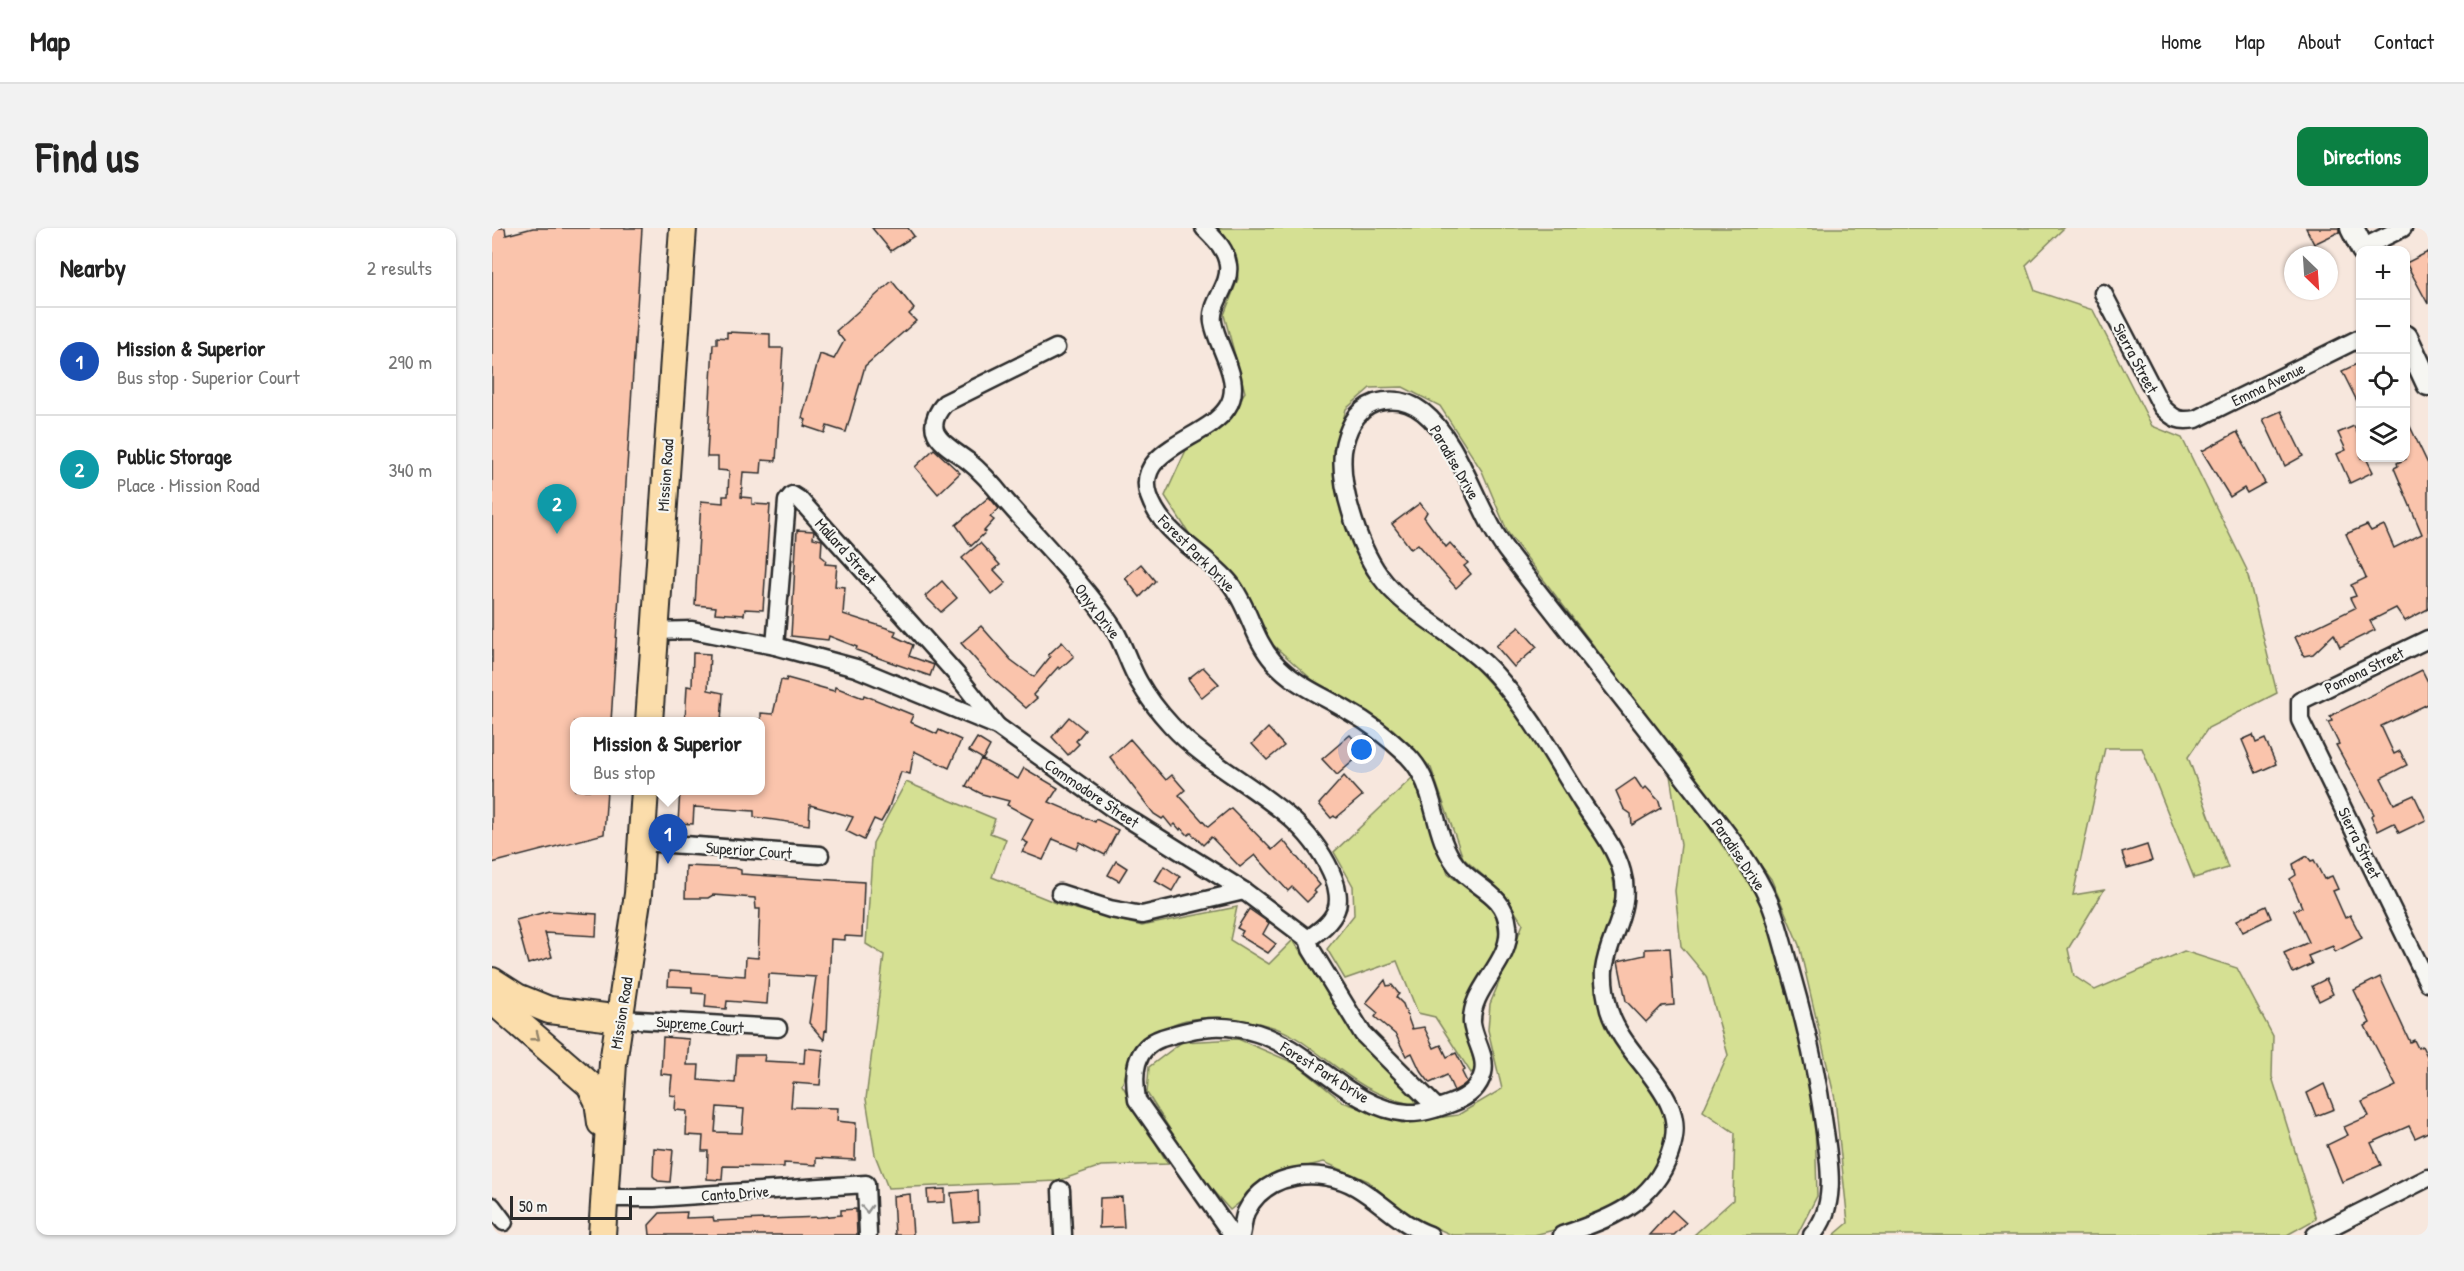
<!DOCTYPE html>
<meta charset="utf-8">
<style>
:root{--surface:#fff;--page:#f2f2f2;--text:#222;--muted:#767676;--line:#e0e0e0;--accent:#0b8043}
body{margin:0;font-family:"Patrick Hand",sans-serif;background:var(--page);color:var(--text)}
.controls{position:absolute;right:18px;top:18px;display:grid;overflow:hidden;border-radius:12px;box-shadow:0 2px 4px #0004}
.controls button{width:54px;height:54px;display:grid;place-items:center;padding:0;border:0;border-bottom:2px solid var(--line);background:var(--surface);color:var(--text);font:30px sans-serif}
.compass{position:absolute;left:1792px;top:18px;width:54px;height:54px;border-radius:50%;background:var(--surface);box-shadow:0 2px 4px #0004;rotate:155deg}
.scale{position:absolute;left:18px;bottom:15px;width:122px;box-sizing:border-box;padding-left:6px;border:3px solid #2b2b2b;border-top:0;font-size:16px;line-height:21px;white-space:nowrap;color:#2b2b2b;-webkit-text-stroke:4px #f6f6f2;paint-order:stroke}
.you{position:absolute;left:870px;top:522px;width:21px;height:21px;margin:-15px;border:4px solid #fff;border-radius:50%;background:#1a73e8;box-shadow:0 0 0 9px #1a73e833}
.badge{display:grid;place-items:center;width:39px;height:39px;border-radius:50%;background:var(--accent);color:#fff;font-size:20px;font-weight:700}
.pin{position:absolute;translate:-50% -50px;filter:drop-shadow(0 2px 3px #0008)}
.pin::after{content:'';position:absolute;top:32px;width:21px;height:18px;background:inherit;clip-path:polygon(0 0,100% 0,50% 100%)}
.popup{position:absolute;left:78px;top:489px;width:195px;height:78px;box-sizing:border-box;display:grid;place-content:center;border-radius:12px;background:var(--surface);filter:drop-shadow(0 2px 4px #0005);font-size:20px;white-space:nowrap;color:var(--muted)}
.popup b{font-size:22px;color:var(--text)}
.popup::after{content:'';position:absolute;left:50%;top:100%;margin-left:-12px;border:12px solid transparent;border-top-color:var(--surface)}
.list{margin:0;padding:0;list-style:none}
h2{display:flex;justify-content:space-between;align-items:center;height:78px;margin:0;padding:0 24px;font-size:26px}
h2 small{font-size:20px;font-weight:400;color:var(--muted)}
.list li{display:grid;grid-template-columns:39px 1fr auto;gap:18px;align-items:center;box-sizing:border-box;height:108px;padding:0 24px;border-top:2px solid var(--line)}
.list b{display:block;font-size:22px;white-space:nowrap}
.list p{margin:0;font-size:20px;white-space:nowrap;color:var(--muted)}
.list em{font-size:20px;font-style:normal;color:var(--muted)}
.icon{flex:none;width:33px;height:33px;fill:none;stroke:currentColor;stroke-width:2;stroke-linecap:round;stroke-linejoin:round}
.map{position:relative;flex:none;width:1936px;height:1007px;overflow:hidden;border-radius:12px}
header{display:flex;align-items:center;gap:36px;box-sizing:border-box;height:84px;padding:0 30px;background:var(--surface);border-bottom:2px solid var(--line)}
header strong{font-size:28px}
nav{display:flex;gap:33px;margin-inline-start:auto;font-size:21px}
.intro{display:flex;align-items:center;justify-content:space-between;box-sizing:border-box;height:144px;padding:0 36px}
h1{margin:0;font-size:42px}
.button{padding:15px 27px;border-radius:12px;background:var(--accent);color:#fff;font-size:21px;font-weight:700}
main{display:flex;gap:36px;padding:0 36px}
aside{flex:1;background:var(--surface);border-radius:12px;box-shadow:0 2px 4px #0004}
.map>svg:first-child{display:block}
</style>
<header>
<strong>Map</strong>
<nav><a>Home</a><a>Map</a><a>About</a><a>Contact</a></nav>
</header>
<div class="intro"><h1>Find us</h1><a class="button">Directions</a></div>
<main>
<aside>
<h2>Nearby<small>2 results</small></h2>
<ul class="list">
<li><span class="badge" style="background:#1a4fb4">1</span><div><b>Mission &amp; Superior</b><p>Bus stop · Superior Court</p></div><em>290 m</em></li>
<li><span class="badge" style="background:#0f9aa8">2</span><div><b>Public Storage</b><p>Place · Mission Road</p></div><em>340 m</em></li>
</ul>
</aside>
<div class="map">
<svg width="1936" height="1007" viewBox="0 0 1936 1007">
<rect width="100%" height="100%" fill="#f7e7dd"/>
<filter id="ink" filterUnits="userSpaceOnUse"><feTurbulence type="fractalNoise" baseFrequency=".0167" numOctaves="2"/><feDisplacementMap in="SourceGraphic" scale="12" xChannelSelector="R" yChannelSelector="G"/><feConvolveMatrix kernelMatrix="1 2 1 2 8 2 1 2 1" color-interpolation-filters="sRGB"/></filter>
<g filter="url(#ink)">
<g fill="#d5e093" stroke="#80865f" stroke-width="1.5">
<path d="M 726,0 L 1572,0 L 1534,37 L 1543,63 L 1601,82 L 1660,198 L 1690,210 L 1754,340 L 1785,465 L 1716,500 L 1696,529 L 1736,640 L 1702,650 L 1650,520 L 1613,520 L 1581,667 L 1612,662 L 1576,721 L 1582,748 L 1603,762 L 1692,723 L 1745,740 L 1781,808 L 1780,849 L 1824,991 L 1795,1007 L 1342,1007 L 1356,995 L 1343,871 L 1307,717 L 1279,651 L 1016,305 L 990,243 L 948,178 L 911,159 L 878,160 L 854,181 L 842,229 L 852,289 L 873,343 L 916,388 L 980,436 L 1024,484 L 1118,632 L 1125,678 L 1107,726 L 1103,764 L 1124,813 L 1166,869 L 1177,905 L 1152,960 L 1094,994 L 1042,1007 L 960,1007 L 915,987 L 876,953 L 832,934 L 786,945 L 738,982 L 706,946 L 655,865 L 657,839 L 690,814 L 746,811 L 804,836 L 851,874 L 910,895 L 966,887 L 1010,861 L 996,802 L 998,776 L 1031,696 L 1011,665 L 971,630 L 939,540 L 901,501 L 825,456 L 779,415 L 758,375 L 704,316 L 673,268 L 695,220 L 730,199 L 753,164 L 732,87 L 746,51 L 742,22 Z"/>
<path d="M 1177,541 L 1269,673 L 1298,758 L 1323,890 L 1325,968 L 1305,1007 L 1202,1007 L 1241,972 L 1243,905 L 1211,883 L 1236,827 L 1214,748 L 1189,718 L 1183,663 L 1189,617 Z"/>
<path d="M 921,549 L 956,646 L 1003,682 L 1008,712 L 975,780 L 972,799 L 984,842 L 979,845 L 943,789 L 926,785 L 905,733 L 853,751 L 835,721 L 862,687 L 861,658 L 842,624 Z"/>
<path d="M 414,554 L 503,591 L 498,605 L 514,611 L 500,649 L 572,678 L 650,698 L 745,679 L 738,712 L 777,736 L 801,712 L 865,809 L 924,867 L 923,877 C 870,866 851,842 809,813 C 779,792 730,786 694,792 C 678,795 659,809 644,816 L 630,857 L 676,936 L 609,938 L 566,953 L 396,960 L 383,927 L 374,871 L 392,727 L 374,716 L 381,615 Z"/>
</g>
<g fill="#fac4ac" stroke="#2b2b2b" stroke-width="1.5" fill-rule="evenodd">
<path d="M 0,0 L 13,0 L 14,7 L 41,0 L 150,0 L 119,494 L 83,494 L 83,562 L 115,562 L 112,606 L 0,635 Z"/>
<path d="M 380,0 L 416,0 L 422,8 L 399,23 Z"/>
<path d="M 1814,0 L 1847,0 L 1847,4 L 1822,16 Z"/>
<path d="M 1936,24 L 1936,76 L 1914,35 Z"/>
<path d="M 400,53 L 422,81 L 417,86 L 424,93 L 373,138 L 354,204 L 335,198 L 333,205 L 312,198 L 314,192 L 310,190 L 328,126 L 342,131 L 352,113 L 344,103 Z"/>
<path d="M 235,104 L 278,106 L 278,120 L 291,120 L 284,233 L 270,232 L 269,245 L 251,244 L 249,269 L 260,270 L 260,276 L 278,277 L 271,382 L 253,381 L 252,387 L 223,385 L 224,379 L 203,377 L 209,273 L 231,275 L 231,268 L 236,268 L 237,243 L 226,242 L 226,229 L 215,229 L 221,116 L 225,116 L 225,109 L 235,110 Z"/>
<path d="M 1869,134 L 1869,181 L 1850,143 Z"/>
<path d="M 1789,183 L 1811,228 L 1793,238 L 1771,191 Z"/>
<path d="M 1914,190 L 1936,236 L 1936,381 L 1913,393 L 1904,380 L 1878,393 L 1883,402 L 1848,419 L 1842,406 L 1821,426 L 1812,428 L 1803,409 L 1863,380 L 1858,370 L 1864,368 L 1859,357 L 1874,350 L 1854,306 L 1875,297 L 1879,303 L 1892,297 L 1902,320 L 1930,306 L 1902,240 L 1906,238 L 1905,235 L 1914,231 Z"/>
<path d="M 1862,198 L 1868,211 L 1869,230 L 1874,230 L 1881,244 L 1858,255 L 1845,226 L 1854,222 L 1846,205 Z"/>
<path d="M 1745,204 L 1773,255 L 1755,265 L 1752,260 L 1738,269 L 1710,223 Z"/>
<path d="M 442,221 L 468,245 L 446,266 L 423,239 Z"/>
<path d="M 497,269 L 507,281 L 498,289 L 502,292 L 492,303 L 494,304 L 479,318 L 464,297 Z"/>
<path d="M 928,275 L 935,284 L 932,289 L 954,319 L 958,315 L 976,335 L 972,338 L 979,346 L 964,360 L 926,316 L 919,321 L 900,296 Z"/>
<path d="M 305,302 L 322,303 L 321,310 L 330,312 L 329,328 L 334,332 L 333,336 L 345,337 L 343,358 L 353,359 L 351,386 L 404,403 L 402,408 L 421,417 L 417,428 L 442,437 L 438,448 L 364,422 L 365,419 L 337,408 L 336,412 L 299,408 Z"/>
<path d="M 488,315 L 508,337 L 502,342 L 514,355 L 500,367 L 470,330 Z"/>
<path d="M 649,336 L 663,353 L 648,369 L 633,350 Z"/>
<path d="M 450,353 L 465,370 L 449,384 L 433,368 Z"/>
<path d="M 489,398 L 519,432 L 542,449 L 558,429 L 556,427 L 570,414 L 582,428 L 568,441 L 566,439 L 541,467 L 545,470 L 534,480 L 499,449 L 469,415 Z"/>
<path d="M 1027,399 L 1045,419 L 1022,439 L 1004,418 Z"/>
<path d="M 201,425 L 218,426 L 216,462 L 231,465 L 229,494 L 193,494 L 195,458 L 200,459 Z"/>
<path d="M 711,439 L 727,456 L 710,470 L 696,451 Z"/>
<path d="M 1930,442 L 1936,454 L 1936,476 L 1889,498 L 1902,526 L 1908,523 L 1915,537 L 1889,550 L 1902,576 L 1922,567 L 1934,592 L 1907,605 L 1902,595 L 1886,603 L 1879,588 L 1882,586 L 1844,517 L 1847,516 L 1836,494 L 1840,493 L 1838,488 Z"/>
<path d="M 295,450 L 342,463 L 343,459 L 371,470 L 372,467 L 421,487 L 418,494 L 445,506 L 447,502 L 469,512 L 457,540 L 422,523 L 418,546 L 409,544 L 396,582 L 389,594 L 382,591 L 372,612 L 354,603 L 361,589 L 318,577 L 317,597 L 262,589 L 262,583 L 202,579 L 201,596 L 186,595 L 188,562 L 269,562 L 269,485 L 281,486 L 289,452 L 294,453 Z"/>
<path d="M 577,489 L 593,502 L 584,513 L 587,516 L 576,527 L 560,509 Z"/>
<path d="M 776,500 L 792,518 L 775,532 L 760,516 Z"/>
<path d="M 858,507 L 873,523 L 845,547 L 830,531 Z"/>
<path d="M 1761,507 L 1764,515 L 1773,511 L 1784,536 L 1764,545 L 1750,512 Z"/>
<path d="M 485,510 L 498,518 L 491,531 L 477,523 Z"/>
<path d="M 638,511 L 674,552 L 680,547 L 693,562 L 687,567 L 716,599 L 739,580 L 780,622 L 791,612 L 828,657 L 822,663 L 824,665 L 815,674 L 800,659 L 796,663 L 763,627 L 748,639 L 719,609 L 711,617 L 699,605 L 696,607 L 689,600 L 688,602 L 683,596 L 680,599 L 672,589 L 670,591 L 662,586 L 618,529 Z"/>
<path d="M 489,531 L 526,551 L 532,540 L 566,560 L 557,574 L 603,594 L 604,591 L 626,602 L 613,627 L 588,614 L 585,621 L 561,611 L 551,632 L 530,624 L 536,615 L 530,612 L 541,591 L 515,577 L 517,573 L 490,566 L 474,558 Z"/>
<path d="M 852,548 L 870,568 L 844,590 L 842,588 L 839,590 L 827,576 Z"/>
<path d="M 1143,550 L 1151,562 L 1154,559 L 1167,573 L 1169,580 L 1140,597 L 1139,586 L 1132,581 L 1124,563 Z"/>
<path d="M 1655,617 L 1660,633 L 1635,640 L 1630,625 Z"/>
<path d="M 1815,628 L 1819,633 L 1822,632 L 1832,651 L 1840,648 L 1846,661 L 1841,663 L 1853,690 L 1858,687 L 1870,710 L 1843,724 L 1841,718 L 1816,728 L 1820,736 L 1801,745 L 1792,725 L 1817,714 L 1802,682 L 1810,679 L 1798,651 L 1804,647 L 1801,636 Z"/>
<path d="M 624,633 L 635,640 L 627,653 L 616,647 Z"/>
<path d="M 194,638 L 243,640 L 249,642 L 249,646 L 372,654 L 370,709 L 353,708 L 353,712 L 339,711 L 335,803 L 333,802 L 332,812 L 317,795 L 324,749 L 277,746 L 275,776 L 235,773 L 234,781 L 213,779 L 214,766 L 200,765 L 200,759 L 176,758 L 177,743 L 253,748 L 254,729 L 266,730 L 268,681 L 264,681 L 263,670 L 221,667 L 216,670 L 193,670 Z"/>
<path d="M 672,638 L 688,649 L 680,663 L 663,653 Z"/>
<path d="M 1774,678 L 1779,690 L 1751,704 L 1745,692 Z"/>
<path d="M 757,681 L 777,695 L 771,706 L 784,716 L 776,725 L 748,708 L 751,703 L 745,700 Z"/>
<path d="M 57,683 L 105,686 L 104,708 L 53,705 L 60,729 L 36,736 L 24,692 Z"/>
<path d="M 1178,720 L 1182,777 L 1170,778 L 1154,794 L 1134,773 L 1126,733 L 1153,727 L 1153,721 Z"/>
<path d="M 1888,749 L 1918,814 L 1922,812 L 1926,820 L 1930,818 L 1936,830 L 1936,904 L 1923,910 L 1917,898 L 1879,915 L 1889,937 L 1850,954 L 1835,917 L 1856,907 L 1852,899 L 1877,888 L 1870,874 L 1904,858 L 1873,798 L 1878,795 L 1862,762 Z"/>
<path d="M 1834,751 L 1841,766 L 1827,773 L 1820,758 Z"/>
<path d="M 893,752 L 895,758 L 900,757 L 907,766 L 904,769 L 911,776 L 920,801 L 932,799 L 942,820 L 949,817 L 955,829 L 964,825 L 973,842 L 970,844 L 975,854 L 969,859 L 962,863 L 955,847 L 938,855 L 928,842 L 920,825 L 914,828 L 904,807 L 883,789 L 886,785 L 874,775 Z"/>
<path d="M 171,809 L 197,811 L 195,837 L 207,837 L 206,852 L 243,855 L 245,827 L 273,827 L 272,833 L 312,835 L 313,820 L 331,822 L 328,857 L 301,855 L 299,879 L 346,880 L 345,893 L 364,895 L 363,932 L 324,930 L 324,937 L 292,935 L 292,939 L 231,938 L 230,952 L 215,951 L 216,923 L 210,923 L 211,908 L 194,907 L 195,883 L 183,882 L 184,868 L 178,867 L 180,847 L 169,846 ZM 225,879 L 252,881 L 250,905 L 223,904 Z"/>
<path d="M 1832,856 L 1842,881 L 1824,888 L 1815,865 Z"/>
<path d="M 162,920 L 181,922 L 178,954 L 166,953 L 161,948 Z"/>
<path d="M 453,961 L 453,974 L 436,975 L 435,962 Z"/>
<path d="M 486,963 L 487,993 L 462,995 L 459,965 Z"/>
<path d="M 418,966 L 421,1007 L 403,1007 L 401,968 Z"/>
<path d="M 630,969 L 632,999 L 607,1000 L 608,970 Z"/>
<path d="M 364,981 L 365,1007 L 158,1007 L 157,997 L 168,985 L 195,984 L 194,990 L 221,989 L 222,993 L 328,989 L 349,987 L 349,982 Z"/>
<path d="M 1180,982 L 1194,995 L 1182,1007 L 1157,1007 Z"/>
</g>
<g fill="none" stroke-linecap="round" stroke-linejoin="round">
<g stroke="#2b2b2b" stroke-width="21">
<g id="street">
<path d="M 712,0 C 723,11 734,21 736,37 C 739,58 718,74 721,94 C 725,120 753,154 735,180 C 715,211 641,221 657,268 C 670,307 713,325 738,355 C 757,379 761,410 781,433 C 802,457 830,467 856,483 C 878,495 898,511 916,528 C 946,558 939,605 964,637 C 981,659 1013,665 1016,698 C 1021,734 978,759 980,795 C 982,812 995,828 991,845 C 987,861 974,870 960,875 C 947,880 930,886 916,885 C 857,881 820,822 765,805 C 728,794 706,799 670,810 C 641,820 641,847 645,872 L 740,1007"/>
<path d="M 1870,20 L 1911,0"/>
<path d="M 1611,65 L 1670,179 C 1682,191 1687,194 1704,191 L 1868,110"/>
<path d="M 564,120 L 453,175 C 427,205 453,216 476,233 C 490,244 502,258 513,272 C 547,311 594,358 622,401 C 632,417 637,437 647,454 C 656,470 667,484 679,497 C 731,554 813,575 842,651 C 845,659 848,673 844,682 C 839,695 827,703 816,711"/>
<path d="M 162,403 L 200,402 L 283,418 L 364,440 L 505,498 L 624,583 L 752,663 L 816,711 L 819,721 L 871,806 L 945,880"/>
<path d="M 1936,411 L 1808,473 L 1808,492 L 1936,755"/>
<path d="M 283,418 L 295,273 L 300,267 L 308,272 L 464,446 L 505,498"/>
<path d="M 151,614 L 328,627"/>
<path d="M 568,665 L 618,681 L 650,687 L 752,663"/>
<path d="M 129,791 L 286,800"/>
<path d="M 569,962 L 571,1007"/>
<path d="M 111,970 L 162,970 L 374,956 L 376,1007"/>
<path d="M 0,978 L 12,994"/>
<path d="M 749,1007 C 751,1000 751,991 754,984 C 774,943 828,939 864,959 C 890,974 909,997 938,1007"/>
<path d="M 1070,1007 C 1116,992 1162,975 1178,925 C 1184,908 1185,893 1177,876 C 1162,843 1128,818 1117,782 C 1114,770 1111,755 1112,742 C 1116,708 1141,681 1130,644 C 1123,618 1104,596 1090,574 C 1063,531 1038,485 1004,447 C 972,410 915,386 888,348 C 875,330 865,305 859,284 C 853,265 849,243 851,223 C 854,204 863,182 883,175 C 900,170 917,173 931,184 C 968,213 985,283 1014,322 C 1074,401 1137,477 1196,555 C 1224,592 1258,630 1277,673 C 1286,694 1291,718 1298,741 C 1312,790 1324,839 1331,890 C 1336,927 1348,978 1320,1007"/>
<path d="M 1823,1007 L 1936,950"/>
</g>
</g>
<g stroke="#2b2b2b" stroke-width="27">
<g id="secondary">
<path d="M 1860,0 L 1871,22"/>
<path d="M 1914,109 L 1936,156"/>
</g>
</g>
<g stroke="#2b2b2b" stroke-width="30">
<g id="primary">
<path d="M 157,494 L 191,0"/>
<path d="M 0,753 L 25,769 L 57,782 L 129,791"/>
<path d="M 0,772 L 98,857 L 106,873 L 109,895"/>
<path d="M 110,1007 L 121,835 L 146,666 L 153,562"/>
</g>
</g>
<use href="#street" stroke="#f6f6f2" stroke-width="16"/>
<use href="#secondary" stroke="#f6f6f2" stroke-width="22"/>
<use href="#primary" stroke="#fbddab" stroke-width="26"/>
</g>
<defs><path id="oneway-chevron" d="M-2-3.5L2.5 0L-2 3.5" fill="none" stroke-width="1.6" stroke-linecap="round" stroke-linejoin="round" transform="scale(1.5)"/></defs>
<use stroke="#93846b" href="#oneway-chevron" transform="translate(44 809) rotate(38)"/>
<use stroke="#90908e" href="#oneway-chevron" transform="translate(375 981) rotate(87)"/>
</g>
<g text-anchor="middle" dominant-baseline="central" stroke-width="4.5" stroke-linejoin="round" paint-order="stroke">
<g font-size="16" fill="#2b2b2b" stroke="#f6f6f2">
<text transform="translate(1644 130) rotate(62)">Sierra Street</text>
<text transform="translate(1776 156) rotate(-26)">Emma Avenue</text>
<text transform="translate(963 234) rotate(60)">Paradise Drive</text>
<text transform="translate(173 247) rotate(-86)">Mission Road</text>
<text transform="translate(354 323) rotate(48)">Mallard Street</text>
<text transform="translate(705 325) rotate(45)">Forest Park Drive</text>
<text transform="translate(606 383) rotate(53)">Onyx Drive</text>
<text transform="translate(1872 442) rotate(-26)">Pomona Street</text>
<text transform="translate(600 565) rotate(34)">Commodore Street</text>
<text transform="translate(1868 615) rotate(64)">Sierra Street</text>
<text transform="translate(257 622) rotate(4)">Superior Court</text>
<text transform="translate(1247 626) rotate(56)">Paradise Drive</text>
<text transform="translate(129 785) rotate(-81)">Mission Road</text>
<text transform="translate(208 796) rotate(4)">Supreme Court</text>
<text transform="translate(833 844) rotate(32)">Forest Park Drive</text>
<text transform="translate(243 965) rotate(-4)">Canto Drive</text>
</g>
</g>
</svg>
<div class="controls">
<button>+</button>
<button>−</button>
<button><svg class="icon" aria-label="locate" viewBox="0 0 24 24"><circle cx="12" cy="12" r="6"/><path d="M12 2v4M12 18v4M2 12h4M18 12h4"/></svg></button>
<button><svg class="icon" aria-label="layers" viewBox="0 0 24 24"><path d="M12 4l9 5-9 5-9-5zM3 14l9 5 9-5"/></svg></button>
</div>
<svg class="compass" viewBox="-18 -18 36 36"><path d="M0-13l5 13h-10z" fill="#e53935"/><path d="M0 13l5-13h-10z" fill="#767676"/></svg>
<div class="scale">50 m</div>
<div class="you"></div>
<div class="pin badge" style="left:176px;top:636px;background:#1a4fb4">1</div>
<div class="popup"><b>Mission &amp; Superior</b>Bus stop</div>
<div class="pin badge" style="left:65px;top:306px;background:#0f9aa8">2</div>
</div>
</main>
